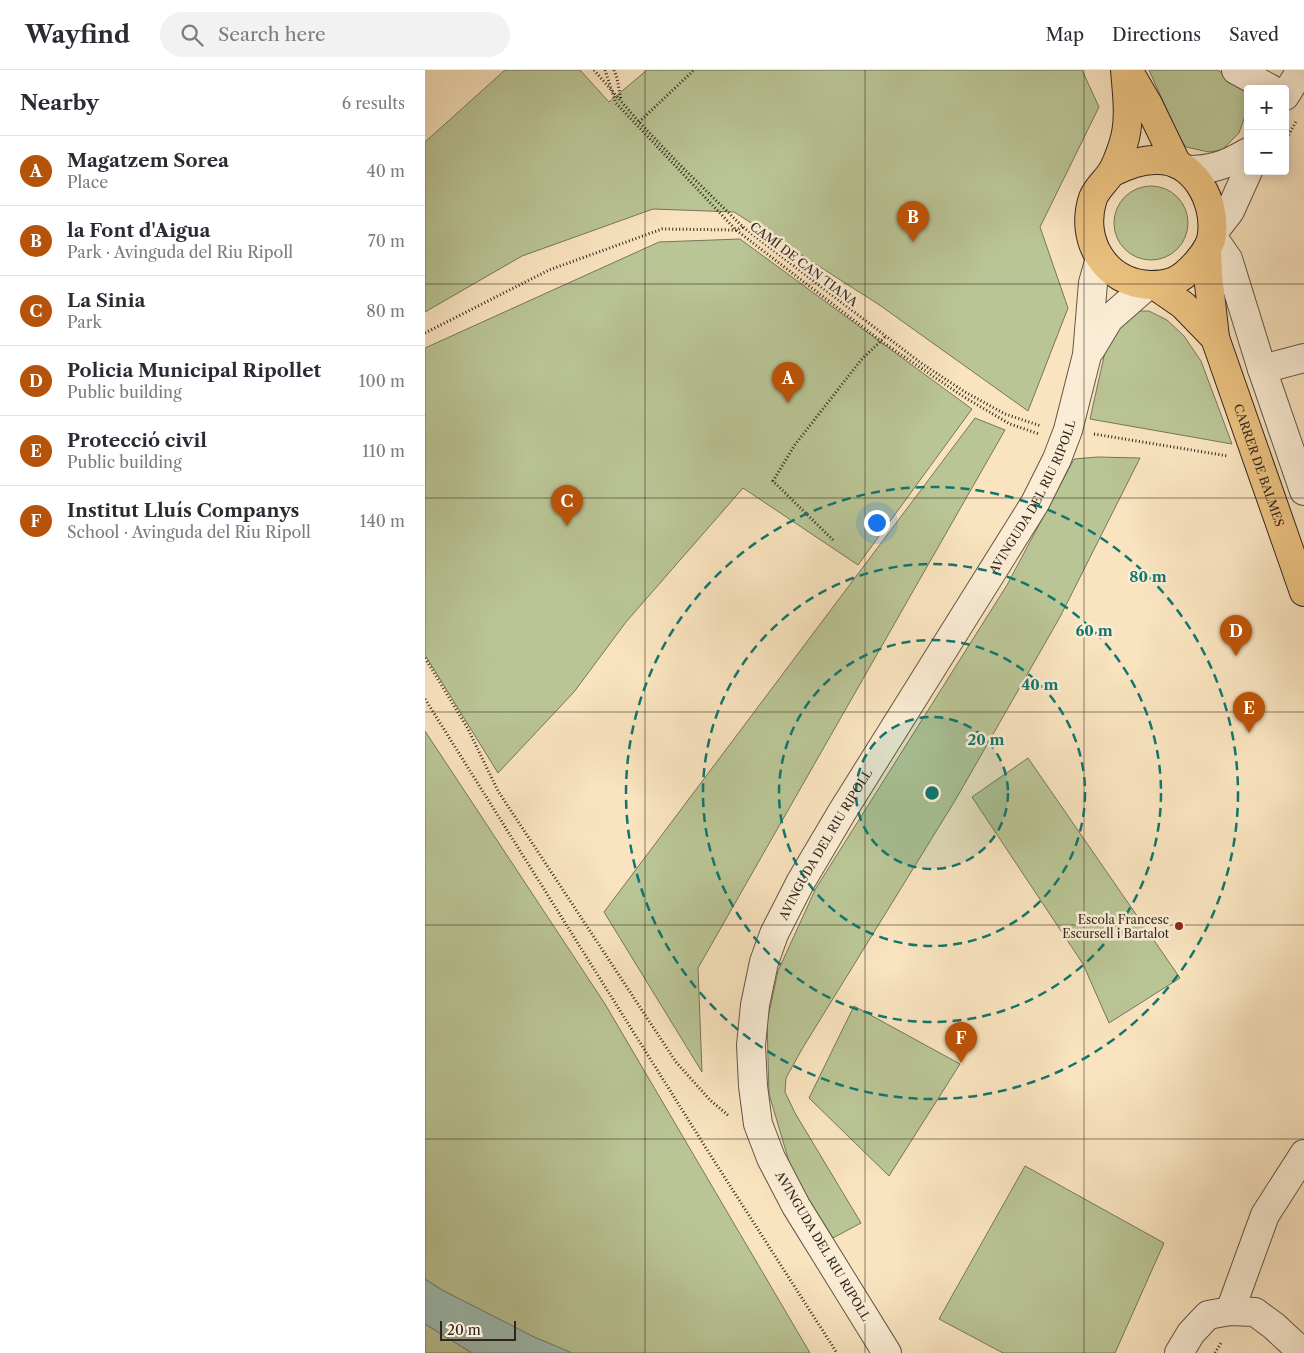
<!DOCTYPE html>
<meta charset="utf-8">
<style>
:root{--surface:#fff;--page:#f2f2f3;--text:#2b2b33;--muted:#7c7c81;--line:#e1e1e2;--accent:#b45309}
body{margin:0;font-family:"Libre Caslon Text",serif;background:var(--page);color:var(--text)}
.controls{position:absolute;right:15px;top:15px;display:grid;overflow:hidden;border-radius:5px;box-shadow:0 2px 12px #0003}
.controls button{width:45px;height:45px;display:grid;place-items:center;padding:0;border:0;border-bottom:1px solid var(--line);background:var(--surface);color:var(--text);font:25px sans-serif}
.scale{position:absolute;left:15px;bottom:12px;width:76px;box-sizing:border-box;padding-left:5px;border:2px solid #31261f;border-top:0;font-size:14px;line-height:18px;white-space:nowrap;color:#31261f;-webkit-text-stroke:4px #fbedd5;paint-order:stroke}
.you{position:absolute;left:451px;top:452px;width:18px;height:18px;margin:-12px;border:4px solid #fff;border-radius:50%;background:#1a73e8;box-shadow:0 0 0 8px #1a73e833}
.badge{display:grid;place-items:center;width:32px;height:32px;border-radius:50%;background:var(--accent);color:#fff;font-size:16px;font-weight:700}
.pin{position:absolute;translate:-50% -41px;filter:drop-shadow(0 1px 2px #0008)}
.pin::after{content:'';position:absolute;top:26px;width:18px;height:15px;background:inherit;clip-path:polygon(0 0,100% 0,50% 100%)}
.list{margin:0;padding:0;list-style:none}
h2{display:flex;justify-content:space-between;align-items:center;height:65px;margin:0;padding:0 20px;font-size:21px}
h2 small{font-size:16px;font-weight:400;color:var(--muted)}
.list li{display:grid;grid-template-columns:32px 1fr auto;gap:15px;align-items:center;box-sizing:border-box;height:70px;padding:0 20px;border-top:1px solid var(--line)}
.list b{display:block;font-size:19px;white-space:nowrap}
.list p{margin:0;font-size:16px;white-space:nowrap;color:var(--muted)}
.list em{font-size:16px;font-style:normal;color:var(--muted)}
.icon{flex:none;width:28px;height:28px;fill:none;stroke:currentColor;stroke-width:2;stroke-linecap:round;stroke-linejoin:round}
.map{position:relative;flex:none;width:879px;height:1283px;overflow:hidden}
header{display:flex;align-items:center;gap:30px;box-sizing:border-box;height:70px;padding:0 25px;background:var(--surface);border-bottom:1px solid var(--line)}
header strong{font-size:24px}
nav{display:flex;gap:28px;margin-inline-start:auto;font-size:18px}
.search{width:350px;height:45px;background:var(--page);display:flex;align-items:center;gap:12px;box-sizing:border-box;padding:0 18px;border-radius:28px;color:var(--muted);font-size:19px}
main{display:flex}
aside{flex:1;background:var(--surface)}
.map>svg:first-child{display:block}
</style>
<header>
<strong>Wayfind</strong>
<div class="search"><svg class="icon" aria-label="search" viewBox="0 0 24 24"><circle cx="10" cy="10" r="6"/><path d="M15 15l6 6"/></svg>Search here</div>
<nav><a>Map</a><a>Directions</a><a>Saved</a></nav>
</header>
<main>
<aside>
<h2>Nearby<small>6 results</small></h2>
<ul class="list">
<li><span class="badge">A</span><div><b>Magatzem Sorea</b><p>Place</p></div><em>40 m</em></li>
<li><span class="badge">B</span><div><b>la Font d'Aigua</b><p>Park · Avinguda del Riu Ripoll</p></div><em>70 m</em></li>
<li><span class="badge">C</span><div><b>La Sinia</b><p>Park</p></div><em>80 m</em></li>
<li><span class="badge">D</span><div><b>Policia Municipal Ripollet</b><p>Public building</p></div><em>100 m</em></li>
<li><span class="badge">E</span><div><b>Protecció civil</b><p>Public building</p></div><em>110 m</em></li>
<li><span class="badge">F</span><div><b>Institut Lluís Companys</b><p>School · Avinguda del Riu Ripoll</p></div><em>140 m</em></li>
</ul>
</aside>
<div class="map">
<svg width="879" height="1283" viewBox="0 0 879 1283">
<rect width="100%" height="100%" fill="#f9e4bf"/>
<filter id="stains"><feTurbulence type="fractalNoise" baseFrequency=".004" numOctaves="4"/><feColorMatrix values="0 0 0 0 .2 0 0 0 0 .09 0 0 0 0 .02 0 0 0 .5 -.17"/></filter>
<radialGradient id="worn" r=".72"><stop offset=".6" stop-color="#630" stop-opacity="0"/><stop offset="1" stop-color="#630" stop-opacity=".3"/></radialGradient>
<g fill="#bac595" stroke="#76765a">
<path d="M 80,0 L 155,0 L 184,32 L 222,0 L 657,0 L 674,37 L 615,157 L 643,238 L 603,341 L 453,234 L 309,142 L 228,139 L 97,186 L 0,242 L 0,72 Z"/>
<path d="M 724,0 L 792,0 L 825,19 L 823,19 L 823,37 L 814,63 L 797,80 L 784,82 L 761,77 L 754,67 Z"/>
<circle cx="726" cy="153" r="37"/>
<path d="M 315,169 L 547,339 L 433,495 L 318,418 L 201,552 L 149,622 L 73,703 L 0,585 L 0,278 L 234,172 Z"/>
<path d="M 704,241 L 724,241 L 742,250 L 759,266 L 776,291 L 807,374 L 665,349 L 686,255 Z"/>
<path d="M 550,348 L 580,360 L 273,898 L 277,1002 L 179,842 Z"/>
<path d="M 672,387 L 715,388 L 635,547 L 531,729 L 377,979 L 361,1008 L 360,1022 L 370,1043 L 436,1153 L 408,1168 L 368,1105 L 344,1024 L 342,952 L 353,901 L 391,818 L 582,515 L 649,389 Z"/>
<path d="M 0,661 L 180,934 L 385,1283 L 147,1283 L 109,1267 L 17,1220 L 0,1209 Z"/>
<path d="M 603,688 L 755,908 L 684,953 L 658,894 L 547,727 Z"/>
<path d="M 429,936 L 535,994 L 464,1106 L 384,1028 Z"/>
<path d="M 600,1096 L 739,1173 L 690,1283 L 578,1283 L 514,1249 Z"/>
<path d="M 0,1254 L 47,1283 L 0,1283 Z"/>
</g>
<path fill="#9ebeb4" stroke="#728178" d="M 0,1209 L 17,1220 L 109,1267 L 147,1283 L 47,1283 L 0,1254 Z"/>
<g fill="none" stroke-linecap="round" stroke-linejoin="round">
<g stroke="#635647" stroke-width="30">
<g id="minor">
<path d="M 811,0 L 846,19"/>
<path d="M 860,26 L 876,0"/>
<path d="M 762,100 C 787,100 801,95 823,82"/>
<path d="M 788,163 L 805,141 L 823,101"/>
<path d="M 787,166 L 803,189 L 837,299 L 879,421"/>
<path d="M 666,279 L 684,249 L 723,215"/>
<path d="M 837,299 L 879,288"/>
<path d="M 805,1241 L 840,1145 L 879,1084"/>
<path id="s1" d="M 462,1283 L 371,1136 L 346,1088 L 333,1054 L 328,1016 L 326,975 L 330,935 L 339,892 L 349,864 L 375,813 L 417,742 L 610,433 L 632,389 L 643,360 L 662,285 L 668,213 L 675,188"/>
<path d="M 754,1283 L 766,1263 L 783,1245 L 805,1241 L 830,1242 L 849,1256 L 878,1283"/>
</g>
</g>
<g stroke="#31261f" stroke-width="30">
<g id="major">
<path d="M 703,0 L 723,34 L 752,94"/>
<path d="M 686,103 C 701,96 716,89 733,90 C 769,90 791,131 787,164 C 786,180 763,206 747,212 C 741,214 732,215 725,215 C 680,213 654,170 668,128 C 672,118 680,112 686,103 C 691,96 695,84 698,75 C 706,51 702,25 700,0"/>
<path id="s2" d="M 782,179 L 783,205 L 790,268 L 879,522"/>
<path d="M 729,215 L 758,235 L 790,268"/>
</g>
</g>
<g stroke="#31261f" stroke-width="3" stroke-dasharray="1 2.5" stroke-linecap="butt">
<path d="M 169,0 L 214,52 L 253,93 L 318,157 L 496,293 L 540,322 L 580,344 L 616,356"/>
<path d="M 180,0 L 191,33 L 311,160 L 456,271 L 539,327 L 585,354 L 614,364"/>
<path d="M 189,0 L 192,8 L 196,30"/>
<path d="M 214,52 L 269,0"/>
<path d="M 860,71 L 872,50"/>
<path d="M 0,263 L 124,200 L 237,159 L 311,160 L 318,157"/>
<path d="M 669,364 L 803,386"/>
<path d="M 408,470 L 348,411 L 369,376 L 436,290 L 461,266"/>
<path d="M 0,588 L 43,659 L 73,721 L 251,992 L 285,1030 L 304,1046"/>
<path d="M 0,629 L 286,1086 L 412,1283"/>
<path d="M 790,1283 L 796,1273"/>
</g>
<use href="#minor" stroke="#fbedd5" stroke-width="28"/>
<use href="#major" stroke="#ecc280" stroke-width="28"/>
</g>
<path fill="none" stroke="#31261f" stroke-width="1" stroke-opacity="0.55" d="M 220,0 L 220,1283M 440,0 L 440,1283M 659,0 L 659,1283M 0,214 L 879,214M 0,428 L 879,428M 0,642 L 879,642M 0,855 L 879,855M 0,1069 L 879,1069"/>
<circle cx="507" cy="723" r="76" fill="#0f766e" fill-opacity=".12"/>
<g fill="none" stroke="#0f766e" stroke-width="2.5" stroke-dasharray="9 6">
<circle cx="507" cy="723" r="76"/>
<circle cx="507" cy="723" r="153"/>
<circle cx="507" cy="723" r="229"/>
<circle cx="507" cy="723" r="306"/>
</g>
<circle fill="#8f2418" stroke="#fbedd5" stroke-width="2" cx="754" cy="856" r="5"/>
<g text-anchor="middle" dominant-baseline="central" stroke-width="5" stroke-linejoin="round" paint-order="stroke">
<g font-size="12" fill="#31261f" stroke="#fbedd5">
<text transform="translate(379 194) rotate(37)">CAMÍ DE CAN TIANA</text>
<text stroke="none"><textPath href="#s2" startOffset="224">CARRER DE BALMES</textPath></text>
<text stroke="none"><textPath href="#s1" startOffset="965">AVINGUDA DEL RIU RIPOLL</textPath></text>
<text stroke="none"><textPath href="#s1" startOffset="560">AVINGUDA DEL RIU RIPOLL</textPath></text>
<text transform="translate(398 1176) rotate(59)">AVINGUDA DEL RIU RIPOLL</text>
</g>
<g font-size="12" fill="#31261f" stroke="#fbedd5" text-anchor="end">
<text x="744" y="849">Escola Francesc<tspan x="744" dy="14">Escursell i Bartalot</tspan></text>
</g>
</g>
<circle cx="507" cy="723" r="8" fill="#0f766e" stroke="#fbedd5" stroke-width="2.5"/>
<g font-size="15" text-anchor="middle" font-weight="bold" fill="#0f766e" stroke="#fbedd5" stroke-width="5" stroke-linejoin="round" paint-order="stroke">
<text x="723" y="512">80 m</text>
<text x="669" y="566">60 m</text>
<text x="615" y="620">40 m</text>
<text x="561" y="675">20 m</text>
</g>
<rect width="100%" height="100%" filter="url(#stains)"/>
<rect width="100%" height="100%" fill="url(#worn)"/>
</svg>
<div class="controls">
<button>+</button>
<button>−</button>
</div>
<div class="scale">20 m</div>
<div class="you"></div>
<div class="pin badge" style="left:363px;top:333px">A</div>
<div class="pin badge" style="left:488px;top:172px">B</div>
<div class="pin badge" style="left:142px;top:456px">C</div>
<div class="pin badge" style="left:811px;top:586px">D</div>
<div class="pin badge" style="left:824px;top:663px">E</div>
<div class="pin badge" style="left:536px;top:993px">F</div>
</div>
</main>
